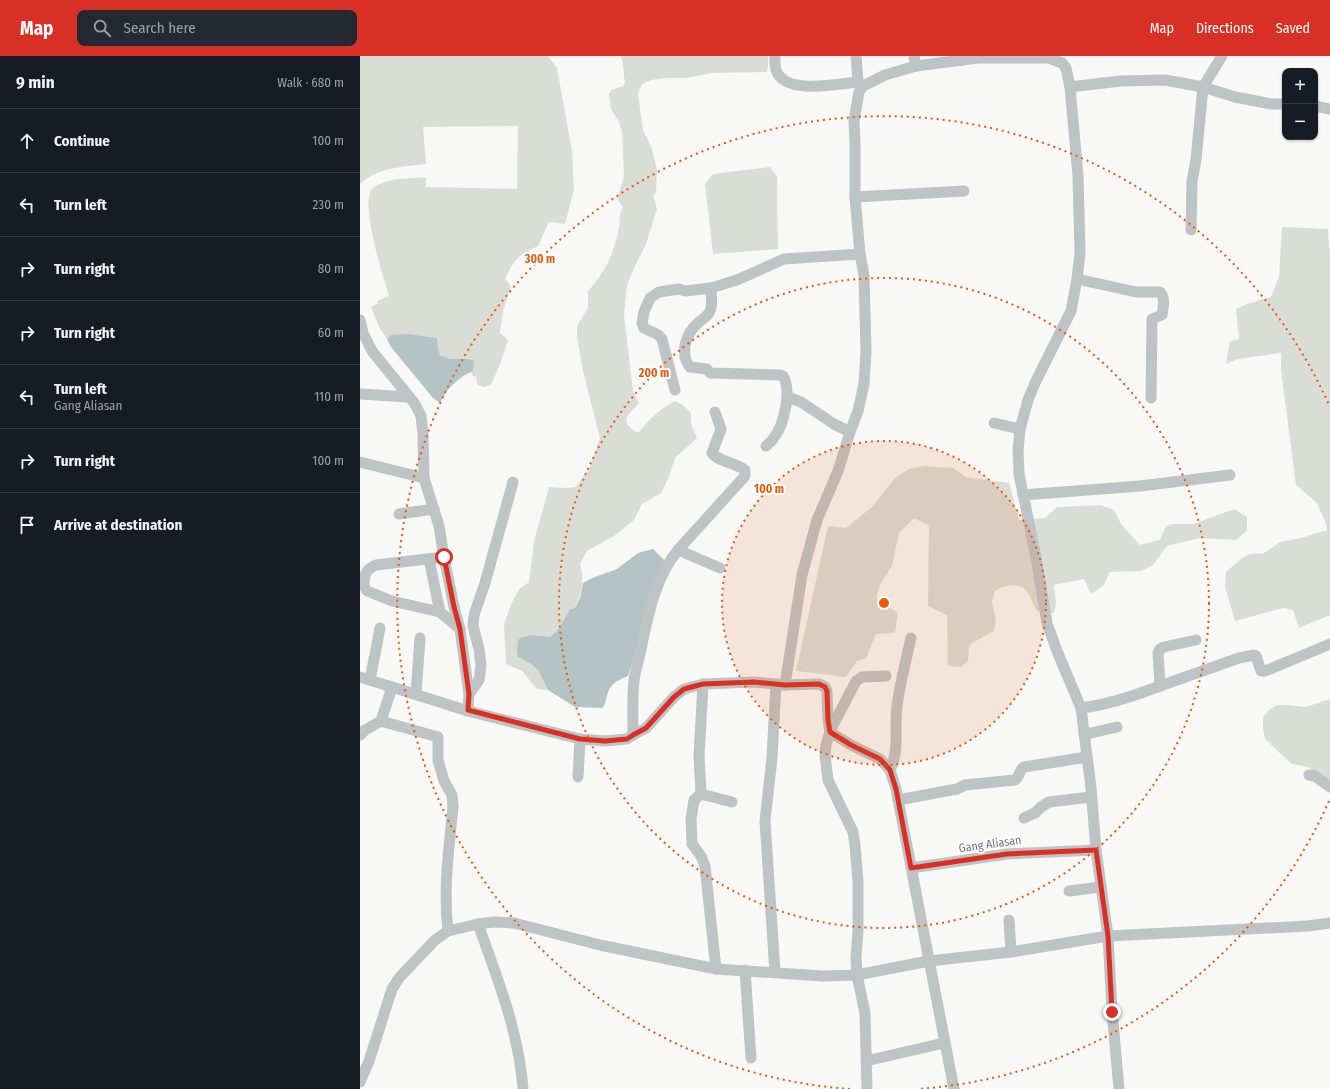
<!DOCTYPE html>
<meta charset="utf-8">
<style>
:root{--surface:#171b24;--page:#242831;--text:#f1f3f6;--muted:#9ea1a6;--line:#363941;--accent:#d93025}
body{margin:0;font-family:"Fira Sans Condensed",sans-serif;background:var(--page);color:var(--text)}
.controls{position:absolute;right:12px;top:12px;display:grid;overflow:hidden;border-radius:8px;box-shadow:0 1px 3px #0004}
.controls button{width:36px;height:36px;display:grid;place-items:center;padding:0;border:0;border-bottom:1px solid var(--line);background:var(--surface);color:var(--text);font:20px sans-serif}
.stop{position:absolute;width:12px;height:12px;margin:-9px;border:3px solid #d93025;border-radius:50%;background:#fff}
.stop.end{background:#d93025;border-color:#fff;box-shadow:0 1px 4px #0008}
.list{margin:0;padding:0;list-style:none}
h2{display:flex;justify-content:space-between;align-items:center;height:52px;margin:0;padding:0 16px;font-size:17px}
h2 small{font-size:13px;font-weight:400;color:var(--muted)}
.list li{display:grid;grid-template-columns:26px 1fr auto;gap:12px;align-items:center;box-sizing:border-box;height:64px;padding:0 16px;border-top:1px solid var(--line)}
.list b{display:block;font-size:15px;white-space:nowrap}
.list p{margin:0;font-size:13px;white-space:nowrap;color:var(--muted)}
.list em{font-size:13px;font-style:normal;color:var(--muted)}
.icon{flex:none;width:22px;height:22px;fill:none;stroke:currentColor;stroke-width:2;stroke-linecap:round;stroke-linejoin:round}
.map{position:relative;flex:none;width:970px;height:1033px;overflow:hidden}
header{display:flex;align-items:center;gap:24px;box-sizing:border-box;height:56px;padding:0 20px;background:var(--accent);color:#fff}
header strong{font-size:19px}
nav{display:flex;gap:22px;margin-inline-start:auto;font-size:14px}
.search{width:280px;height:36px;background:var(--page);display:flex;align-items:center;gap:10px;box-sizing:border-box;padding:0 14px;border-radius:8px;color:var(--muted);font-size:15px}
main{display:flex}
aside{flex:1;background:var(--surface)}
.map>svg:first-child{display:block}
</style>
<header>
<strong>Map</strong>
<div class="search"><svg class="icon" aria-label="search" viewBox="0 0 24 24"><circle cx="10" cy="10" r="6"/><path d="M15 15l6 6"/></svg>Search here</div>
<nav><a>Map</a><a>Directions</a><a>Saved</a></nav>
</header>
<main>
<aside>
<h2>9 min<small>Walk · 680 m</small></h2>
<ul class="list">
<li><svg class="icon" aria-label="ahead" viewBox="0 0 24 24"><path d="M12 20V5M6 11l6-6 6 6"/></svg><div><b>Continue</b></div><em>100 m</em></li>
<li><svg class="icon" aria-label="left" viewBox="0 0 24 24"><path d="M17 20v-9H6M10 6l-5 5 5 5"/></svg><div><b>Turn left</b></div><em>230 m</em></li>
<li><svg class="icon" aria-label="right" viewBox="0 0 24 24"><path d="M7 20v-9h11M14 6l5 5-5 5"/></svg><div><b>Turn right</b></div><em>80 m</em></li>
<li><svg class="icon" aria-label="right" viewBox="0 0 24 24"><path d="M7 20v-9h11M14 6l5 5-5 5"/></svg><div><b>Turn right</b></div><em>60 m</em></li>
<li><svg class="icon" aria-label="left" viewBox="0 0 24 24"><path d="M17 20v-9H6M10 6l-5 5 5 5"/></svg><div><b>Turn left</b><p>Gang Aliasan</p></div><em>110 m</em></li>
<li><svg class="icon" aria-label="right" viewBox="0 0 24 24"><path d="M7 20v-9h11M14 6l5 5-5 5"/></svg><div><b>Turn right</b></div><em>100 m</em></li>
<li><svg class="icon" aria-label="arrive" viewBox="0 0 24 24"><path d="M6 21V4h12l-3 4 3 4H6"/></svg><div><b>Arrive at destination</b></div></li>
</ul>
</aside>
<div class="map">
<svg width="970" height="1033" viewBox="0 0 970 1033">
<rect width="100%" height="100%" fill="#f8f8f6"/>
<g fill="#daddd6">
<path d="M 0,0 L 188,0 L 197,12 L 212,95 L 214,133 L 205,168 L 189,166 L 178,190 C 157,200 155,202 145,223 L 151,230 L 143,255 L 140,277 L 148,284 L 141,306 L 131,329 L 124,331 L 118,329 L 116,321 L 113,320 L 111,316 L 113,314 L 109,303 L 90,303 L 80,299 L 78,292 L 31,279 L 27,283 L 20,273 L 11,251 L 18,248 L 17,245 L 29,240 C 23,221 0,148 12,133 C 26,121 49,123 66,121 L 66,131 L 157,133 L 158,70 L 63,71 L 66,108 C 43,111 18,111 0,128 Z"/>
<path d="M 261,0 L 408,0 L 408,10 L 407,16 L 352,17 L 326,22 L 306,22 L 291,24 L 282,28 L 278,38 L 283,74 L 292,93 L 297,115 L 296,136 L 293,140 L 297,153 L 286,188 L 275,210 L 267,229 L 264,259 L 273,335 L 279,347 C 267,361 258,365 278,377 C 290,363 298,354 315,345 L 323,349 L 331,357 L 331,368 L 337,382 L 315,402 L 308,423 L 301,437 L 282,448 L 274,464 L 254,480 L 227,495 L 220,508 C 225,524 221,538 215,552 L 210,553 L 198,574 L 190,581 L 167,580 L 158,601 L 171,608 L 178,614 L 188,634 L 177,633 L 162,615 L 146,608 L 144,568 L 151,549 L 159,533 L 169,526 L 174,485 L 189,431 L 206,432 L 216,431 L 230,411 L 240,382 L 223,315 L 217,281 L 217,270 L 228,252 L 228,235 C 245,217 254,197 259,172 C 261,162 258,161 263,151 L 257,143 L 264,121 L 262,75 L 259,66 L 251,53 L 249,38 L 251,34 L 263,30 L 265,26 C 263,17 264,9 261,0 Z"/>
<path d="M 410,111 L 417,120 L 418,193 L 353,198 L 345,128 L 353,118 Z"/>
<path d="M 922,171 L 968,173 L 969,192 L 970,193 L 970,559 L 939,572 L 933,554 L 923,552 L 875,565 L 865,531 L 866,516 L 882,502 L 890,498 L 904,497 L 920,486 L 941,482 L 967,474 L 966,468 L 957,447 L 936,429 L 921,314 L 921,297 L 878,303 L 866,308 L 870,285 L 879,283 L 876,253 L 887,248 L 911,241 L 919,221 Z"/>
<path d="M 565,410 L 593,412 L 606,421 L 649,427 L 659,464 L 685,462 L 697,451 L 741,449 L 754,454 L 761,468 L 780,489 L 800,484 L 806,470 L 812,468 L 834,468 L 874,453 L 887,461 L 887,474 L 876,484 L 840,482 L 807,490 L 793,509 L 781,515 L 750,516 L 743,530 L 731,538 L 724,523 L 694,529 L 696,547 L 694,557 L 677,555 C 673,549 670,538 665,533 C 656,526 643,530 635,535 L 632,545 L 636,565 L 634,575 L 612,587 L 609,591 L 608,605 L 601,611 L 588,610 L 587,559 L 568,550 L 569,470 L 554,462 L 539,477 L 532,510 L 520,529 L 517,539 L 517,544 L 538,557 L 535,577 L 516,578 L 506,602 L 497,605 L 486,621 L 436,615 L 468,470 L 486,472 L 512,451 L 535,422 L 549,413 Z"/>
<path d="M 970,643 L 970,725 L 948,711 L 932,708 L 905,683 L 903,673 L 903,662 L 908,655 L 917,649 L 927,649 L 946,651 Z"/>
</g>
<g fill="#b4c3c3">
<path d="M 47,278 L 77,282 L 78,292 L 80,299 L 90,303 L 109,303 L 114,305 L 113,315 C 110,317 105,318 102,321 C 92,328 85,336 80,347 L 73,342 L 31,291 L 27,283 L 31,279 Z"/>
<path d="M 293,493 L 305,505 L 268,620 C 258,624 249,628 247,640 C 245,646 246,648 242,652 L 215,651 L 188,634 L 178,614 L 171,608 L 158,601 L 157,594 L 158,584 C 167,577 179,580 190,581 L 198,574 L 210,553 L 215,552 L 220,542 L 223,527 L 232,522 L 257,513 L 278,497 Z"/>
</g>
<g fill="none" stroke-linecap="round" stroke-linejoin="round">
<g stroke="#bec3c5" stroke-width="11">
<path d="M 415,0 C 415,6 414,13 418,18 C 430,38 478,28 498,26 L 503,30"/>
<path d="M 496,0 L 498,26"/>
<path d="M 554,0 L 556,10"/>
<path d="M 710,31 L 760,25 L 805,24 L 843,31 L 875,41 L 911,48 L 925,48"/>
<path d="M 955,50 L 970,53"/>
<path d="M 495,141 L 604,135"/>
<path d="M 831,174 L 832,125 L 836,104 L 843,31 L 862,0"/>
<path d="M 717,223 L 776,236 L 800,236 C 806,243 803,251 802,259 L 792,263 L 791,342"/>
<path d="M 351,232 C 351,239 353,249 350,255 C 348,260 343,263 339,266 C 326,277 319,297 330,311 L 347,313 L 350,317 L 420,319 L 423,320 C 432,335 424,370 413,383 C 411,386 408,388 406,390"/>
<path d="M 0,264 L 3,277 L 12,295 L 55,348 L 61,360 L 63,377 L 64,422 L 79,470 L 84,501 L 94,551 L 100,573 L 109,638 L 108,655"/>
<path d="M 315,334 L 302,283 C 298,276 290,276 284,272 L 282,267 L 284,256 L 290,242 L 299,236 L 319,233 L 325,235 L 351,232 L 377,224 L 424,203 L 500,198"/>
<path d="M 0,338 L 48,341"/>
<path d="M 427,341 L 441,346 L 474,368 L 490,376"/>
<path d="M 634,367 L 660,373"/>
<path d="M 0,406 L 64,422"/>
<path d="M 663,439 L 780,430 L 870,419"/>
<path d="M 39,458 L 74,453"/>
<path d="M 318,494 L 385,420 L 385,414 C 376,407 357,405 352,397 L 361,373 L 355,356"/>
<path d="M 84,501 L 16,509 C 5,514 4,519 4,530 L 7,535 L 32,545 L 80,556 L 100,573"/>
<path d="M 69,503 L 80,556"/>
<path d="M 0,621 L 108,655 L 220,683 L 245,685 L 267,683 L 273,679 L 286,672 L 314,641 L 324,633 L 343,628 L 394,626 L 425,629 L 459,628 L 465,631 L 467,635 L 468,664 L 470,676 L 491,689 L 520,703 L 530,714 L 536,733 L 594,1033"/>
<path d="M 10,624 L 20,572"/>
<path d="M 343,628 L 339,700 L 341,738 L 372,746"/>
<path d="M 425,629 L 442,519 L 457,464 L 478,415 L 490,376 L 498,355 L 504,328 L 506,295 L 504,219 L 500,198 L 495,141 L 495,88 L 494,65 L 499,36 L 503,30 L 525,19 L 556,10 L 618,2 L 689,2 L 702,7 L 706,12 L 710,31 L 718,120 L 720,197 L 717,223 L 711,255 L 675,327 L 668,344 L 660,373 L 658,394 L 659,418 L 676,501 L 687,567 L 697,595 L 721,652 L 731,732 L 736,794 L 748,880 L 752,955 L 759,1033"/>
<path d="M 800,630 L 879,602 L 894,599 L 896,600 L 901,615 L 905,615 L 970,588"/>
<path d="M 56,638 L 60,582"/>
<path d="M 109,638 L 119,624 L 121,610 L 119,593 L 113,570 L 114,559 L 125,527 L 153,426"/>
<path d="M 721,652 C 748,649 774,640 800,630 L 798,597 L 800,593 L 804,591 L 836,584"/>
<path d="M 21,665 L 78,681 L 78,704 L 84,725 L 92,739 L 93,751 C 89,792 83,834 88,875"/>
<path d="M 470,675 L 496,625 L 502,621 L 526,620"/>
<path d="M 470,676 L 466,689 L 465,700 L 468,724 L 493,776 L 495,789 L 498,826 L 498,874 L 496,902 L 497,919 L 505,957 L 507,1033"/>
<path d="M 724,677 L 731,677 L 757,671"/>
<path d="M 0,679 L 5,674 L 21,665 L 32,631"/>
<path d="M 273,679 C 273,661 272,642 274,624 C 276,612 280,600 282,588 C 289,555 296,521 318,494 L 360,512"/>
<path d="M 530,714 C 540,694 534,671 537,650 C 540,627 546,605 551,582"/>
<path d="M 949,719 L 955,720 L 970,731"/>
<path d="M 218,721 L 220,683"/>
<path d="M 341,738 L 334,744 L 331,763 L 332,788 L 341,800 L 345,810 L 356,913"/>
<path d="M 538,744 L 597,733 L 605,729 L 655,724 C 660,721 659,714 664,711 L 727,701"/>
<path d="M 664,762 L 675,757 L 681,751 L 689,746 L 731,741"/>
<path d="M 551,812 L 647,798 L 736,794"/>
<path d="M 709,835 L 741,831"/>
<path d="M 649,864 L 651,896"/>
<path d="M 118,868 C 137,921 159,976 163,1033"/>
<path d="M 385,914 L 391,1002"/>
<path d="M 415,916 L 405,765 L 412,702 L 416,628"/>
<path d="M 506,1005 L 584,987"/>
<path d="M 0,1026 L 9,1005 L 32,933 L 39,922 L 75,884 L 88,875 L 118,868 L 134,866 L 154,867 L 240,889 L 356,913 L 463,920 L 497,919 L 569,905 L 651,896 L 748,880 L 948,870 L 970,867"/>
</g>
</g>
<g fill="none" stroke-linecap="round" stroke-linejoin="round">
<path stroke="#d93025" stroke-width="5" d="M 84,501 L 94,551 L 100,573 L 109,638 L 108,654 L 220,683 L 245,685 L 267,683 L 273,679 L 286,672 L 314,641 L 324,633 L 343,628 L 394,626 L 425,629 L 459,628 L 465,631 L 467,635 L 468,664 L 470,676 L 491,689 L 520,703 L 530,714 L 536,733 L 551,812 L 647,798 L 736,794 L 748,880 L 752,956"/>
</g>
<circle cx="524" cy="547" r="162" fill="#e8590c" fill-opacity=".12"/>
<g fill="none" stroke="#e8590c" stroke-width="2" stroke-dasharray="2 4">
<circle cx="524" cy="547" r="162"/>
<circle cx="524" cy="547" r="325"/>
<path d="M969 745A487 487 0 0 1 558 1033M490 1033A487 487 0 1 1 969 349"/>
</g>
<g text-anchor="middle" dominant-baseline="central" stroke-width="4" stroke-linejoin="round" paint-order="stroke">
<g font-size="12" fill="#66797d" stroke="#fff">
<text transform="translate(630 788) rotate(-8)">Gang Aliasan</text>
</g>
</g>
<circle cx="524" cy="547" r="6" fill="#e8590c" stroke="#fff" stroke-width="2"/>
<g font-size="12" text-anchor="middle" font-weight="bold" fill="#e8590c" stroke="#fff" stroke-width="4" stroke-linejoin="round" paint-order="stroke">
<text x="180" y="207">300 m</text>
<text x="294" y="321">200 m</text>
<text x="409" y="437">100 m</text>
</g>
</svg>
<div class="controls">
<button>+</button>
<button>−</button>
</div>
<div class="stop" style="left:84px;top:501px"></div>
<div class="stop end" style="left:752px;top:956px"></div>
</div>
</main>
